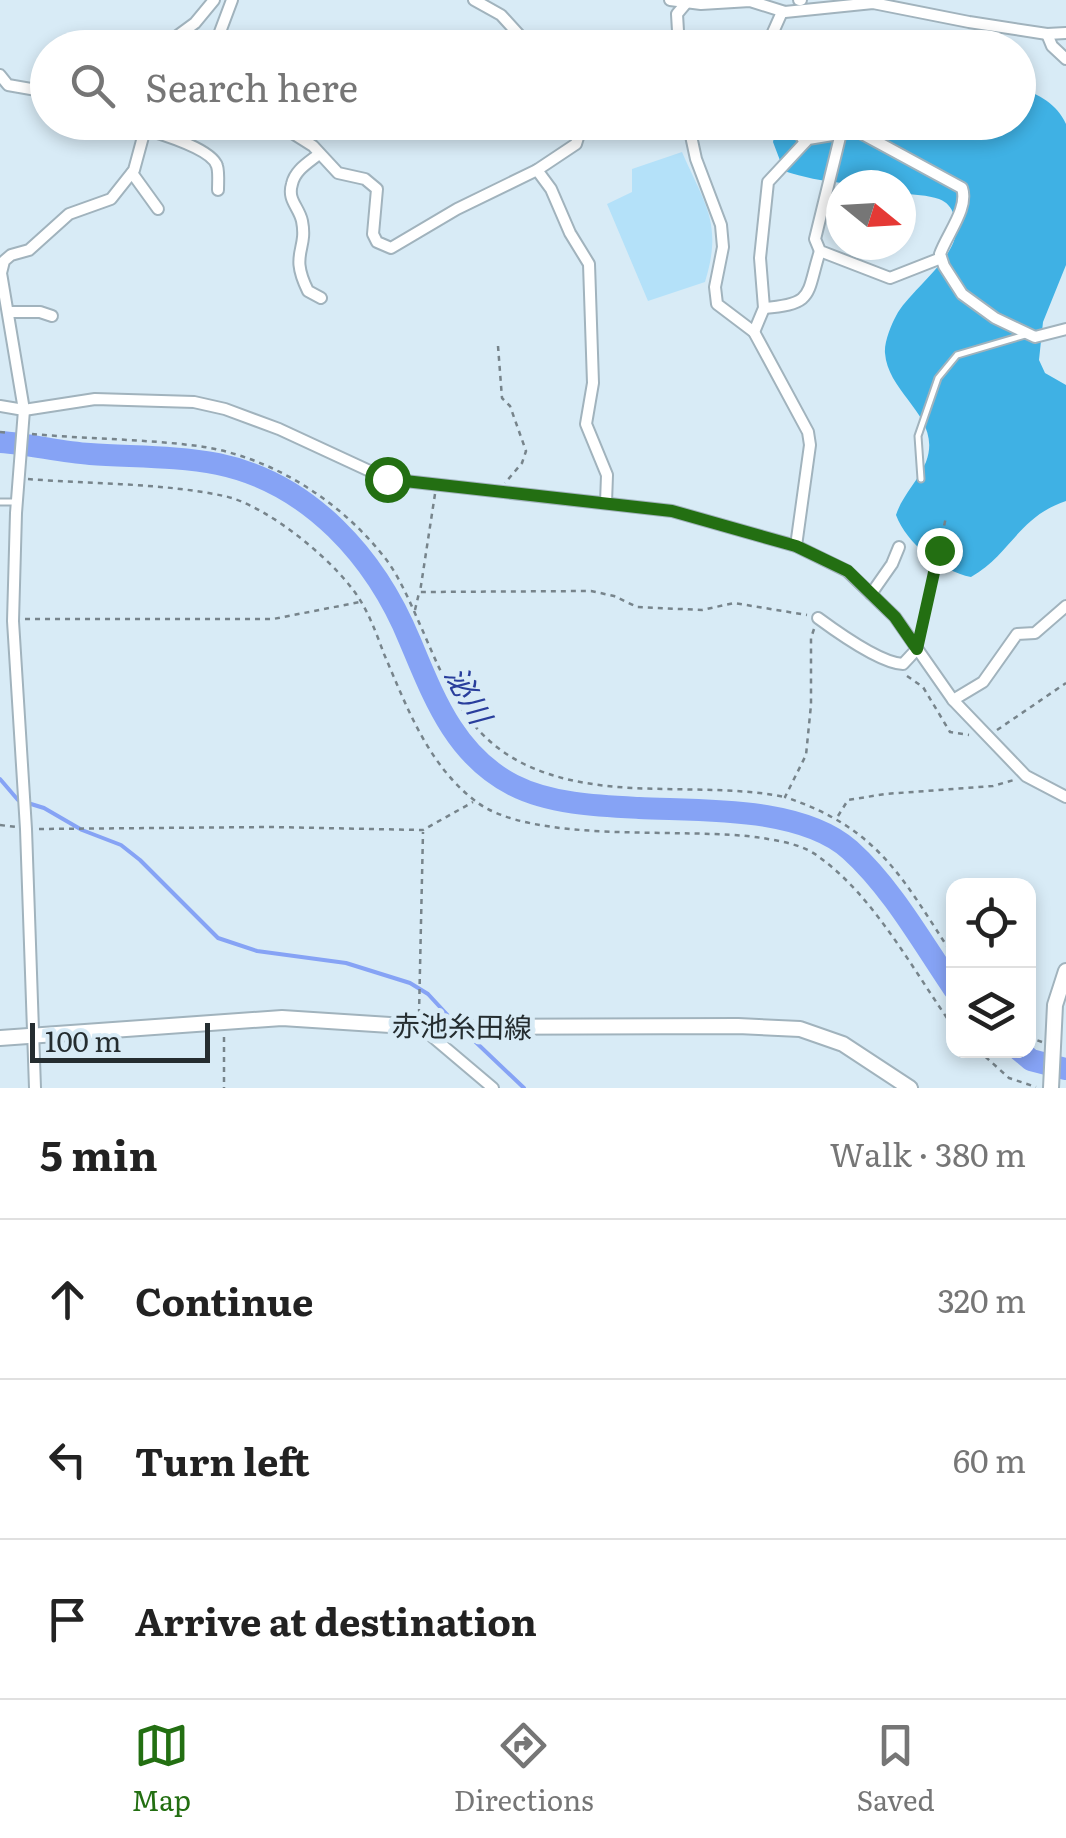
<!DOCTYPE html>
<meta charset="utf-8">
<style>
:root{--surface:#fff;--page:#f2f2f2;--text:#222;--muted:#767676;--line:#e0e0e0;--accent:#236f12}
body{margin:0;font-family:Literata,"Noto Sans JP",serif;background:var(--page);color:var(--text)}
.controls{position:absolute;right:30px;bottom:30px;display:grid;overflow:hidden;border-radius:20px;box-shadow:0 5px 15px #0003}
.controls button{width:90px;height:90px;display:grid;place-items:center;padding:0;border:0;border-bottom:2px solid var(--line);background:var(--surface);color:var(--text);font:50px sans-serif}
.compass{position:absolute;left:826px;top:170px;width:90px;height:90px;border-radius:50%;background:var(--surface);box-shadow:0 5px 15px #0003;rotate:108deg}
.scale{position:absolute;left:30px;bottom:25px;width:180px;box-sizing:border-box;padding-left:10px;border:5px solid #252d30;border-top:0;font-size:28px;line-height:35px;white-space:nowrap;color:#252d30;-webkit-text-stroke:8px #d8ebf6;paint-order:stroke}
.stop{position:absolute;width:30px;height:30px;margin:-22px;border:8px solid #236f12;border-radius:50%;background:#fff}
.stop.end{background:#236f12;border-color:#fff;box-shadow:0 2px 10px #0008}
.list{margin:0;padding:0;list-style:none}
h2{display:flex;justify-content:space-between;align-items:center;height:130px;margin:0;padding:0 40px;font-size:42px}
h2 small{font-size:32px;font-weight:400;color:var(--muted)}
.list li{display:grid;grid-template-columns:65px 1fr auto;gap:30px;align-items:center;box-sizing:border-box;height:160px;padding:0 40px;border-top:2px solid var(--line)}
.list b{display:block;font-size:38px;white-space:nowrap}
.list em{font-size:32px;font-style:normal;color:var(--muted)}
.icon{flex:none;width:55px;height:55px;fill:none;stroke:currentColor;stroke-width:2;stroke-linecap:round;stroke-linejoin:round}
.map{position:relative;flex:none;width:1066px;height:1088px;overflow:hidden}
.search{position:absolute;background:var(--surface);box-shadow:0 5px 15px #0003;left:30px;right:30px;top:30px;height:110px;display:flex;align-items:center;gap:25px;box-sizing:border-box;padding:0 35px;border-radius:55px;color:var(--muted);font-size:38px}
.sheet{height:610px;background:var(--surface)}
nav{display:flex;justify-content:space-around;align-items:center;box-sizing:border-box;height:140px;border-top:2px solid var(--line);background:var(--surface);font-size:28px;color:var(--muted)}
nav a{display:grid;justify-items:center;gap:5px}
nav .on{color:var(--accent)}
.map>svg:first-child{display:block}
</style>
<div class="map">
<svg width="1066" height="1088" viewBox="0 0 1066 1088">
<rect width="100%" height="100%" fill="#d8ebf6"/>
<path fill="#b4e1f9" d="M 682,152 C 705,205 723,223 705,282 L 648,301 L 607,204 L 632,192 L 632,169 Z"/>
<path fill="#3fb1e4" d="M 1019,88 C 1039,94 1057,104 1066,124 L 1066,265 L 1043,322 L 1039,360 L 1045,373 L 1066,385 L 1066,501 C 1018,517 1011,554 971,577 C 941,571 907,544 896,515 C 902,496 918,481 926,462 C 943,417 888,395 885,353 C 884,343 891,325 896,316 C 911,287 969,252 954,215 C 951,207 947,202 939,199 C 928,195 913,195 901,193 L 901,185 C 860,185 823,184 784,171 L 773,142 L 777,123 L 1018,122 Z"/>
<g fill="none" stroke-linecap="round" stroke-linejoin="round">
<g stroke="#86a3f5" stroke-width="4">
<path d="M 0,779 L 18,800 L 44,808 L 82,830 L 121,845 L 140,860 L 218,938 L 257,951 L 346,963 L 410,983 L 428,994 L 452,1020"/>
<path d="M 463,1030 L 524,1088"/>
</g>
<g stroke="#86a3f5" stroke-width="22">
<path d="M 0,442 C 30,444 60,452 90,454 C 132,457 177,456 218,464 C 310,483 376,558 410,641 C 434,698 455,755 513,785 C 550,804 598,806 639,808 C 700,811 801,806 850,850 C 892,888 922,942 954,989"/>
<path d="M 1019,1050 L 1031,1060 L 1066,1069"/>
</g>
<g stroke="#a1b3bd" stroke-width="9">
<g id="lane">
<path d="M 857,131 L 864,122"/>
<path d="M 921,479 L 918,436 L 938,378 L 957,355 L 1025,335"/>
<path d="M 0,502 L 17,502"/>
</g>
</g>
<g stroke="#a1b3bd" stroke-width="14">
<g id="street">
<path d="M 474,0 L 501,15 L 531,48"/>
<path d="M 670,0 L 701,4 L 750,1 L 785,12 L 873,3 L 969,22 L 1047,34 L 1066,33"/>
<path d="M 799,0 L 801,0"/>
<path d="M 1047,34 L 1052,46 L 1066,59"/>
<path d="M 161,48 L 195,23 L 214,0"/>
<path d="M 214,48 L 232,0"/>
<path d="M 679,48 L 677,14 L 687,2"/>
<path d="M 766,48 L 782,12"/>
<path d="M 0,75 L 8,85 L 48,92"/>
<path d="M 275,122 L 313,146 L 338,173 L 365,179 L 377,189 L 373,234 L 377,242 L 391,248 L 457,209 L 537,170 L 576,144 L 580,131 L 575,122"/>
<path d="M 688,122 L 696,159 L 721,225 L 723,247 L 715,287 L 717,304 L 754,332 L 808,432 L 810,445 L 796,546"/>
<path d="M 779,122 L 798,132 L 805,142"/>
<path d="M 145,129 C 161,134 212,149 217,166 C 219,172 218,183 218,190"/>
<path d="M 841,133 L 815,239 L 820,251 L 890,278 L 941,258"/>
<path d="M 319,154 C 308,163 295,170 292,184 C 287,200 299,207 302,221 C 308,251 289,253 308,291 L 321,298"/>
<path d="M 537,170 L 551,189 L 570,233 L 589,264 L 593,383 L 586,424 L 607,475 L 606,503"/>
<path d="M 132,173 L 158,209"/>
<path d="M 764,308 C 815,304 806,295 820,251"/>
<path d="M 9,312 L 40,312 L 52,316"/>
<path d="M 754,332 L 764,308 L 760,258 L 768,182 L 808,139 L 857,131 L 962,188 C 969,208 947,234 940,254 L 944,266 L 962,294 L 995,318 L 1035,337 L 1066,329"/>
<path d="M 0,406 L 24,410 L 95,399 L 194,402 L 225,409 L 279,429 L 387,479 L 672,511 L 796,546 L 847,571 L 895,617 L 953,700 L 1026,776 L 1066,797"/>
<path d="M 871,594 L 892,564 L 899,547"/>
<path d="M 818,618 C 837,632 880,663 903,664 L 917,649"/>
<path d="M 953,700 L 983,682 L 1017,634 L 1035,633 L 1066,606"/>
<path d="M 422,1028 L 493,1088"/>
<path d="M 35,1088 L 26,829 L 13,621 L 16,513 L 24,410 L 1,273 L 4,261 L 11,255 L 29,250 L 69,214 L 111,199 L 134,170 L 147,122"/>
</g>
</g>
<g stroke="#a1b3bd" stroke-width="18">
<g id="secondary">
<path d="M 0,1038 L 282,1018 L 421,1027 L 738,1026 L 800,1029 L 843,1044 L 910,1088"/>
<path d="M 1051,1088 L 1055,1005 L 1066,971"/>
</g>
</g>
<g stroke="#77848b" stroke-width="2.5" stroke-dasharray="5 5" stroke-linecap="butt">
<path d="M 926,122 L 950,131"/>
<path d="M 498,346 L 502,398 L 510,406 L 526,451 L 522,463 L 505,483"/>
<path d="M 0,432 L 9,433"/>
<path d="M 32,434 C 87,439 144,439 198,446 C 272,456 344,503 388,562 C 402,582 412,607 422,629 C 446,685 467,736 524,764 C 605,803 700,780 785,797"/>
<path d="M 28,479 C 90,484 164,483 224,496 C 268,505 342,566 363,605 C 372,621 378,638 384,654 C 407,707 427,763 474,800 C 531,846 687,826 762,838 C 781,841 804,845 819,857 C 875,897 914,972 954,1028"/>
<path d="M 435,494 L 420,592 L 591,591 L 614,596 L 637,607 L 702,610 L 734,603 L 807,615"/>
<path d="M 415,610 L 419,593"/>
<path d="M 25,619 L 273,619 L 360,602"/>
<path d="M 814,629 L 811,638 L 811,705 L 806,755 L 785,797 C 880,829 902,878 954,957"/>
<path d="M 921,633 L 946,517"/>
<path d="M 907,676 L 923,687 L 950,732 L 969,735"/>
<path d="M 997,730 L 1066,683"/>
<path d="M 838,816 L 848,800 L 885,794 L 993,786 L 1014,780"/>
<path d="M 0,825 L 16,827"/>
<path d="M 39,829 L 270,827 L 423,830 L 473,802"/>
<path d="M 419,1014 L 423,832"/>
<path d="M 224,1037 L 224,1088"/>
<path d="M 1028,1037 L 1042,1042"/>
<path d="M 978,1050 L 1009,1078 L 1036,1087"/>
</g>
<use href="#lane" stroke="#fff" stroke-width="5"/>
<use href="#street" stroke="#fff" stroke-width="10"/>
<use href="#secondary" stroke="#fff" stroke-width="14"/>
</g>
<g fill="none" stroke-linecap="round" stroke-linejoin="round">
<path stroke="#236f12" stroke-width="12" d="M 387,479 L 672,511 L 796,546 L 848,571 L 895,617 L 917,649 L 939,550"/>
</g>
<g text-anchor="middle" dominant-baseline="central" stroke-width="10" stroke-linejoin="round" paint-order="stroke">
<g font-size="28" fill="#252d30" stroke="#d8ebf6">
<text transform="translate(462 1025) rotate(1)">赤池糸田線</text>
</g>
<g font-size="30" font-style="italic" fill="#293e9c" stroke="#d8ebf6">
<text transform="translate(470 694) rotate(61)">泌川</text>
</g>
</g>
</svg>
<div class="controls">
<button><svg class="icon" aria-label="locate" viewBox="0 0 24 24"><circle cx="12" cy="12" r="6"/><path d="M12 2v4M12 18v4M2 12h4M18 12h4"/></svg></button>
<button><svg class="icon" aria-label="layers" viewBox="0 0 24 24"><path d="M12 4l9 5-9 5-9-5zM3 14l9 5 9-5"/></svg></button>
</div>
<svg class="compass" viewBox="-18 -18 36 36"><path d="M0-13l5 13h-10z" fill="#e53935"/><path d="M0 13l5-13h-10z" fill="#767676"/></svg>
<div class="scale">100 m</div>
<div class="stop" style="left:387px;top:479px"></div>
<div class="stop end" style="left:939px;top:550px"></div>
<div class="search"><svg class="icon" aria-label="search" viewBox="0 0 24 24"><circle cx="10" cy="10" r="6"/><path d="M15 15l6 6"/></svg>Search here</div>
</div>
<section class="sheet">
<h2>5 min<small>Walk · 380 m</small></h2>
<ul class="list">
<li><svg class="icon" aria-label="ahead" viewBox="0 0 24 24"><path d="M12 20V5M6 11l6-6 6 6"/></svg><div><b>Continue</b></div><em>320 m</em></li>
<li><svg class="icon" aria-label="left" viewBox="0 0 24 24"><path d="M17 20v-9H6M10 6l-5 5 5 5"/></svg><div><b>Turn left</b></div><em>60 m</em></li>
<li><svg class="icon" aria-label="arrive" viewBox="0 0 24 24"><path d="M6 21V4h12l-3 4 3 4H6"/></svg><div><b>Arrive at destination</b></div></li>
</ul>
</section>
<nav>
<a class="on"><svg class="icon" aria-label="map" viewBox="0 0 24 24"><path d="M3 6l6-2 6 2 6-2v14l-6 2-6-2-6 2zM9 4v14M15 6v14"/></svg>Map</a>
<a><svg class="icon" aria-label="directions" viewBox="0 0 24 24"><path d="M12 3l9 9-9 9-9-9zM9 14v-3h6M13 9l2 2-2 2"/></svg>Directions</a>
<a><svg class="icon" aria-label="saved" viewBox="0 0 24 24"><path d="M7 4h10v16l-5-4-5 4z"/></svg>Saved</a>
</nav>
